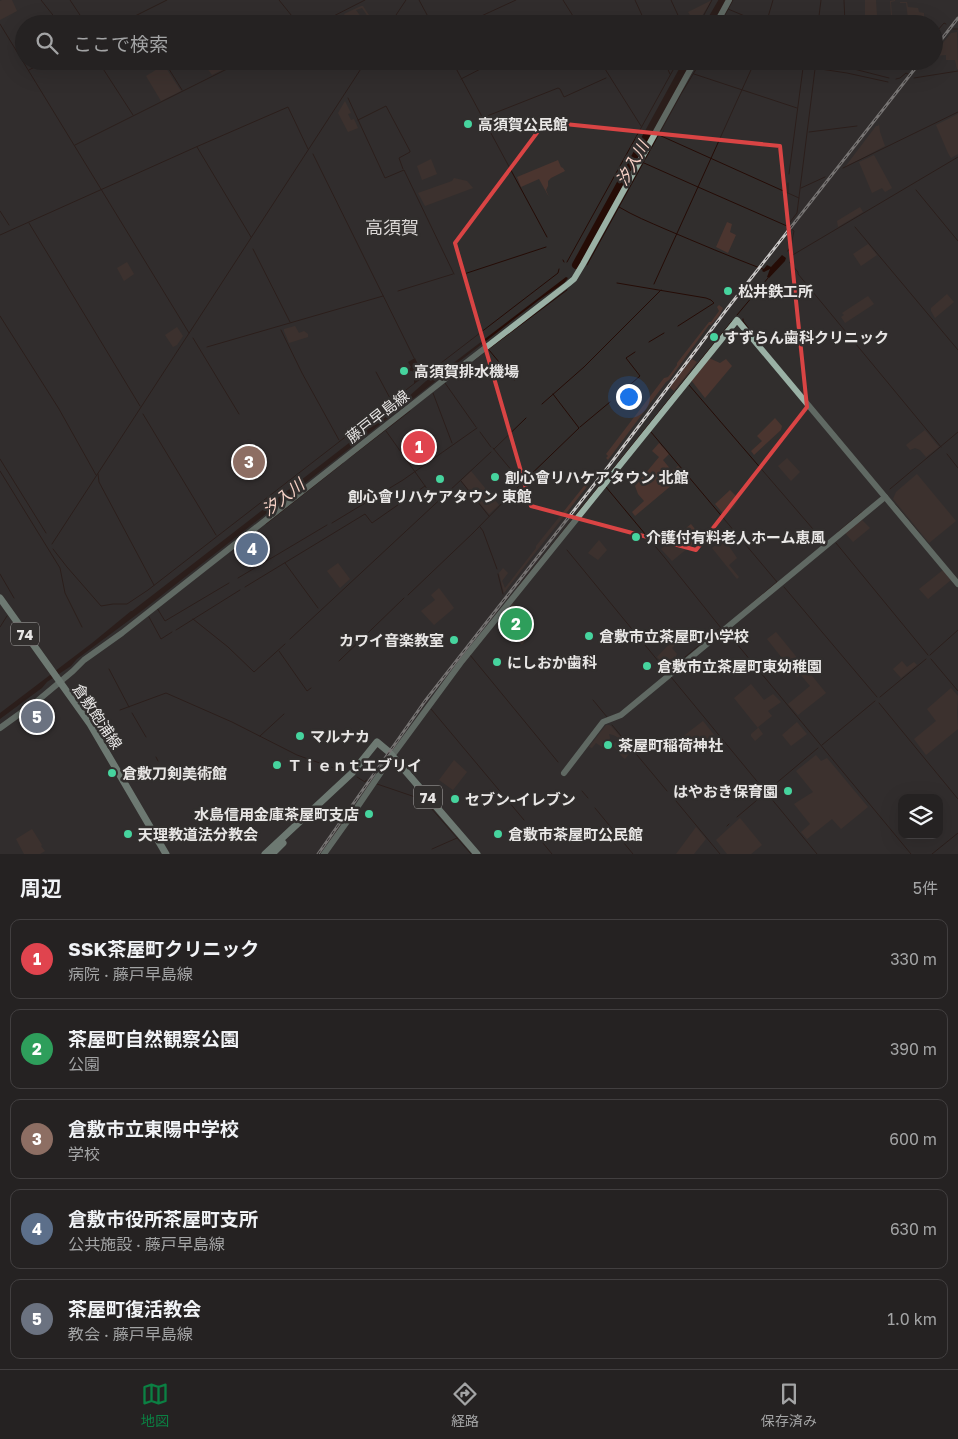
<!DOCTYPE html>
<html lang="ja">
<meta charset="utf-8">
<style>
:root{--surface:#252222;--page:#312f2f;--text:#f1f3f6;--muted:#a3a4a5;--line:#423f40;--accent:#0b8043}
body{margin:0;font-family:"Golos Text","Noto Sans JP",sans-serif;background:var(--page);color:var(--text)}
.controls{position:absolute;right:15px;bottom:15px;display:grid;overflow:hidden;border-radius:10px;box-shadow:0 5px 20px #0002}
.controls button{width:45px;height:45px;display:grid;place-items:center;padding:0;border:0;border-bottom:1px solid var(--line);background:var(--surface);color:var(--text);font:25px sans-serif}
.you{position:absolute;left:628px;top:396px;width:18px;height:18px;margin:-12px;border:4px solid #fff;border-radius:50%;background:#1a73e8;box-shadow:0 0 0 8px #1a73e833}
.badge{display:grid;place-items:center;width:32px;height:32px;border-radius:50%;background:var(--accent);color:#fff;font-size:16px;font-weight:700}
.pin{position:absolute;translate:-50% -50%;border:2px solid #fff;box-shadow:0 1px 5px #0006}
.list{margin:0;padding:0;list-style:none}
h2{display:flex;justify-content:space-between;align-items:center;height:65px;margin:0;padding:0 20px;font-size:21px}
h2 small{font-size:16px;font-weight:400;color:var(--muted)}
.list li{display:grid;grid-template-columns:32px 1fr auto;gap:15px;align-items:center;box-sizing:border-box;height:80px;margin:0 10px 10px;padding:0 10px;border:1px solid var(--line);border-radius:10px}
.list b{display:block;font-size:19px;white-space:nowrap}
.list p{margin:0;font-size:16px;white-space:nowrap;color:var(--muted)}
.list em{font-size:16px;font-style:normal;color:var(--muted)}
.icon{flex:none;width:28px;height:28px;fill:none;stroke:currentColor;stroke-width:2;stroke-linecap:round;stroke-linejoin:round}
.map{position:relative;flex:none;width:958px;height:854px;overflow:hidden}
.search{position:absolute;background:var(--surface);box-shadow:0 5px 20px #0002;left:15px;right:15px;top:15px;height:55px;display:flex;align-items:center;gap:12px;box-sizing:border-box;padding:0 18px;border-radius:28px;color:var(--muted);font-size:19px}
.sheet{height:515px;background:var(--surface)}
nav{display:flex;justify-content:space-around;align-items:center;box-sizing:border-box;height:70px;border-top:1px solid var(--line);background:var(--surface);font-size:14px;color:var(--muted)}
nav a{display:grid;justify-items:center;gap:2px}
nav .on{color:var(--accent)}
.map>svg:first-child{display:block}
</style>
<div class="map">
<svg width="958" height="854" viewBox="0 0 958 854">
<rect width="100%" height="100%" fill="#312e2d"/>
<g fill="#4b352f">
<path d="M 2,0 L 12,0 L 17,11 L 0,20 L 0,1 Z"/>
<path d="M 865,0 L 876,0 L 877,17 L 891,16 L 890,1 L 895,0 L 895,1 L 891,2 L 892,15 L 899,15 L 901,24 L 912,23 L 912,18 L 908,18 L 906,3 L 900,3 L 900,0 L 900,2 L 907,2 L 908,7 L 918,8 L 919,12 L 924,13 L 924,20 L 913,20 L 913,24 L 865,24 Z"/>
<path d="M 710,1 L 711,1 L 697,24 L 694,21 L 688,12 Z"/>
<path d="M 361,6 L 363,6 L 375,24 L 373,24 L 362,8 L 356,10 L 366,24 L 350,24 L 344,14 Z"/>
<path d="M 957,32 L 958,69 L 957,69 L 955,60 L 946,60 L 946,55 L 934,56 L 934,54 L 951,33 Z"/>
<path d="M 202,61 L 223,61 L 228,67 L 212,75 Z"/>
<path d="M 164,65 L 181,91 L 161,101 L 146,76 Z"/>
<path d="M 345,101 L 351,113 L 348,114 L 351,120 L 354,119 L 358,128 L 348,132 L 338,113 Z"/>
<path d="M 958,114 L 958,154 L 951,158 L 948,153 L 936,125 Z"/>
<path d="M 544,116 L 550,128 L 536,134 L 530,122 Z"/>
<path d="M 879,124 L 880,132 L 885,146 L 845,167 L 876,126 L 878,126 Z"/>
<path d="M 874,155 L 892,188 L 885,192 L 882,188 L 872,193 L 859,162 Z"/>
<path d="M 431,159 L 437,174 L 422,180 L 417,166 Z"/>
<path d="M 631,159 L 632,160 L 577,260 L 576,260 L 578,256 L 577,255 Z"/>
<path d="M 558,160 L 561,167 L 563,168 L 565,171 L 551,178 L 548,181 L 548,186 L 546,190 L 549,197 L 539,179 L 521,187 L 517,177 Z"/>
<path d="M 454,178 L 467,181 L 473,188 L 425,206 L 418,193 L 452,181 Z"/>
<path d="M 860,207 L 863,212 L 838,227 L 837,221 Z"/>
<path d="M 727,222 L 732,224 L 730,232 L 736,235 L 728,253 L 716,247 Z"/>
<path d="M 868,244 L 877,255 L 861,266 L 853,254 Z"/>
<path d="M 127,262 L 134,274 L 124,281 L 117,268 Z"/>
<path d="M 947,294 L 954,302 L 935,318 L 931,311 L 931,308 Z"/>
<path d="M 868,296 L 874,304 L 845,323 L 841,317 L 844,315 L 842,313 Z"/>
<path d="M 719,305 L 723,308 L 719,316 L 711,325 L 709,325 L 669,380 L 666,382 L 608,460 L 606,458 L 608,456 L 606,454 L 664,378 L 668,377 L 677,365 L 677,363 L 709,322 L 711,322 L 719,311 L 717,307 Z"/>
<path d="M 295,326 L 299,333 L 304,331 L 308,334 L 308,337 L 289,343 L 284,331 L 284,329 Z"/>
<path d="M 177,327 L 183,336 L 177,345 L 173,347 L 165,335 Z"/>
<path d="M 709,358 L 720,363 L 726,359 L 732,366 L 705,398 L 691,380 Z"/>
<path d="M 692,359 L 697,362 L 674,391 L 669,387 Z"/>
<path d="M 775,418 L 782,426 L 781,430 L 754,455 L 751,451 L 762,441 L 757,436 Z"/>
<path d="M 925,430 L 939,447 L 926,457 L 920,450 L 915,448 L 910,450 L 906,445 Z"/>
<path d="M 659,443 L 669,454 L 663,460 L 672,471 L 678,466 L 685,474 L 635,516 L 632,512 L 644,501 L 638,494 L 635,486 L 659,457 L 652,451 Z"/>
<path d="M 787,458 L 800,472 L 791,481 L 778,466 Z"/>
<path d="M 471,471 L 499,505 L 489,514 L 461,481 Z"/>
<path d="M 917,474 L 956,521 L 929,543 L 893,499 L 896,492 Z"/>
<path d="M 588,481 L 589,484 L 504,593 L 499,573 L 503,568 L 508,573 L 502,581 L 505,588 L 536,548 L 536,546 Z"/>
<path d="M 730,490 L 737,497 L 738,500 L 734,507 L 725,516 L 715,504 Z"/>
<path d="M 862,520 L 870,528 L 853,542 L 845,533 Z"/>
<path d="M 691,524 L 699,534 L 699,539 L 672,561 L 661,549 Z"/>
<path d="M 724,539 L 737,558 L 729,565 L 739,577 L 737,579 L 712,548 Z"/>
<path d="M 599,540 L 607,550 L 598,560 L 588,553 Z"/>
<path d="M 338,563 L 350,579 L 340,588 L 327,571 Z"/>
<path d="M 943,570 L 951,580 L 928,599 L 919,589 Z"/>
<path d="M 439,588 L 454,608 L 434,625 L 421,611 L 435,600 L 431,595 Z"/>
<path d="M 512,602 L 533,629 L 522,645 L 499,620 Z"/>
<path d="M 776,632 L 826,693 L 798,715 L 788,704 L 810,686 L 800,674 L 797,677 L 767,639 Z"/>
<path d="M 678,635 L 681,639 L 672,648 L 677,654 L 676,656 L 678,659 L 668,668 L 666,668 L 657,657 Z"/>
<path d="M 902,661 L 907,667 L 914,662 L 917,665 L 901,678 L 893,669 Z"/>
<path d="M 751,684 L 764,700 L 773,694 L 781,702 L 768,711 L 772,716 L 758,727 L 763,734 L 755,741 L 751,736 L 751,734 L 758,728 L 734,698 Z"/>
<path d="M 951,688 L 958,696 L 957,713 L 958,729 L 926,755 L 914,739 L 936,721 L 927,709 Z"/>
<path d="M 703,721 L 715,736 L 712,735 L 688,755 L 677,741 Z"/>
<path d="M 797,722 L 807,734 L 791,746 L 782,735 Z"/>
<path d="M 606,725 L 609,725 L 611,726 L 632,750 L 625,759 C 619,755 618,750 613,746 L 615,742 L 620,745 L 621,744 C 619,737 615,735 609,734 L 610,738 L 609,740 L 606,739 L 608,742 L 602,747 L 596,743 L 592,748 L 589,747 Z"/>
<path d="M 816,755 L 821,761 L 827,758 L 868,807 L 841,829 L 832,819 L 807,839 L 801,832 L 810,824 L 794,804 L 813,792 L 796,771 Z"/>
<path d="M 454,760 L 467,772 L 453,790 L 439,780 Z"/>
<path d="M 740,818 L 762,845 L 751,854 L 727,854 L 716,840 Z"/>
<path d="M 696,827 L 706,839 L 694,854 L 676,854 Z"/>
<path d="M 32,829 L 42,845 L 41,846 L 45,851 L 40,854 L 24,854 L 16,839 Z"/>
</g>
<g fill="#250c06">
<path d="M 782,255 L 786,258 L 785,261 L 769,278 L 767,277 L 770,269 L 764,272 L 762,271 L 767,265 L 771,267 Z"/>
<path d="M 566,277 L 568,278 L 564,283 L 539,300 L 451,368 L 448,369 L 446,373 L 143,610 L 77,659 L 71,666 L 47,682 L 42,688 L 0,719 L 0,713 L 92,643 L 131,611 L 132,611 L 407,398 L 426,381 L 429,379 L 431,380 Z"/>
<path d="M 415,358 L 424,377 L 414,384 L 414,373 L 412,371 L 410,371 L 409,369 L 411,367 L 408,362 Z"/>
</g>
<g fill="none" stroke-linecap="round" stroke-linejoin="round">
<g stroke="#250c06" stroke-width="1">
<path d="M 41,0 L 60,24"/>
<path d="M 70,0 L 86,24"/>
<path d="M 279,0 L 296,21"/>
<path d="M 419,0 L 432,24"/>
<path d="M 563,0 L 578,24"/>
<path d="M 635,0 L 646,24"/>
<path d="M 671,0 L 682,24"/>
<path d="M 844,0 L 845,24"/>
<path d="M 720,1 L 722,2"/>
<path d="M 728,9 L 764,24"/>
<path d="M 137,21 L 139,24"/>
<path d="M 0,24 L 189,333"/>
<path d="M 119,24 L 167,0"/>
<path d="M 318,24 L 365,0"/>
<path d="M 390,24 L 406,0"/>
<path d="M 464,24 L 516,0"/>
<path d="M 571,24 L 575,21"/>
<path d="M 699,24 L 712,0"/>
<path d="M 720,24 L 733,0"/>
<path d="M 766,24 L 773,0"/>
<path d="M 818,24 L 821,0"/>
<path d="M 953,29 L 958,29"/>
<path d="M 934,31 L 937,31 L 944,23 L 946,24"/>
<path d="M 98,61 L 133,115"/>
<path d="M 164,61 L 182,90"/>
<path d="M 452,61 L 547,237"/>
<path d="M 600,61 L 641,126"/>
<path d="M 664,61 L 670,74"/>
<path d="M 755,61 L 698,187 L 787,226"/>
<path d="M 767,61 L 847,73 L 888,82"/>
<path d="M 804,61 L 844,67"/>
<path d="M 849,61 L 850,68"/>
<path d="M 850,68 L 889,78"/>
<path d="M 29,70 L 46,61"/>
<path d="M 694,74 L 797,108"/>
<path d="M 914,78 L 958,71"/>
<path d="M 461,79 L 496,61"/>
<path d="M 896,79 L 900,78 L 906,73 L 908,74"/>
<path d="M 348,98 L 385,178 L 404,170 L 454,274"/>
<path d="M 482,118 L 558,88 L 560,89 L 564,97 L 606,78"/>
<path d="M 358,120 L 386,106 L 410,151 L 410,152 L 399,158 L 403,169"/>
<path d="M 809,132 L 857,126"/>
<path d="M 659,135 L 799,198"/>
<path d="M 75,145 L 243,61"/>
<path d="M 197,147 L 251,237"/>
<path d="M 313,154 L 414,358"/>
<path d="M 644,163 L 698,187 L 654,284"/>
<path d="M 843,168 L 958,112"/>
<path d="M 789,174 L 803,68"/>
<path d="M 801,188 L 825,177"/>
<path d="M 916,190 L 958,241"/>
<path d="M 788,192 L 788,183"/>
<path d="M 619,207 C 634,216 649,222 665,229 C 698,243 731,257 765,270"/>
<path d="M 0,211 L 9,225"/>
<path d="M 29,223 L 140,406"/>
<path d="M 855,227 L 958,350"/>
<path d="M 0,235 L 196,147 L 288,107 L 308,149"/>
<path d="M 253,249 L 290,322"/>
<path d="M 788,251 L 791,245 L 794,231 L 787,226 L 797,213 L 815,69"/>
<path d="M 791,256 L 958,157"/>
<path d="M 563,260 L 564,262"/>
<path d="M 567,262 L 678,61"/>
<path d="M 790,263 L 798,272 L 798,274 L 941,447"/>
<path d="M 587,265 L 681,94 L 701,61"/>
<path d="M 464,274 L 546,247"/>
<path d="M 617,283 L 706,298 L 711,300 L 714,303 L 678,326"/>
<path d="M 398,291 L 453,274"/>
<path d="M 737,315 L 768,278"/>
<path d="M 0,316 L 59,409 L 96,475"/>
<path d="M 743,319 L 743,321 L 759,342"/>
<path d="M 281,330 L 302,373 L 339,440"/>
<path d="M 193,338 L 239,414"/>
<path d="M 649,342 L 664,333"/>
<path d="M 207,347 L 383,296"/>
<path d="M 489,350 L 514,380"/>
<path d="M 474,360 L 567,290"/>
<path d="M 376,372 L 391,400"/>
<path d="M 424,376 L 558,273 L 559,269"/>
<path d="M 445,383 L 476,427"/>
<path d="M 689,385 L 825,543"/>
<path d="M 624,390 L 640,376 L 626,358 L 635,352"/>
<path d="M 433,393 L 452,443"/>
<path d="M 542,404 L 584,367 L 661,290"/>
<path d="M 143,414 L 216,535"/>
<path d="M 580,427 L 610,402"/>
<path d="M 386,431 L 435,500"/>
<path d="M 480,432 L 491,447"/>
<path d="M 651,432 L 777,582 L 737,616"/>
<path d="M 493,448 L 522,483 L 579,428 L 553,394"/>
<path d="M 494,449 L 526,418"/>
<path d="M 947,454 L 958,468"/>
<path d="M 0,459 L 46,533"/>
<path d="M 348,459 L 410,411"/>
<path d="M 0,471 L 60,568 L 65,593 L 82,627"/>
<path d="M 98,474 L 99,482 L 154,585"/>
<path d="M 461,481 L 489,516"/>
<path d="M 606,487 L 665,558 L 721,628"/>
<path d="M 890,489 L 958,432"/>
<path d="M 895,504 L 920,534"/>
<path d="M 332,523 L 403,480 L 477,428"/>
<path d="M 266,524 L 343,463"/>
<path d="M 480,527 L 483,531 L 497,569"/>
<path d="M 838,532 L 862,512"/>
<path d="M 836,543 L 928,655"/>
<path d="M 52,544 L 366,61"/>
<path d="M 53,549 L 67,567 L 101,606 L 113,604 L 127,604 L 148,590 L 415,383"/>
<path d="M 567,550 L 668,673"/>
<path d="M 285,563 L 318,608"/>
<path d="M 0,574 L 14,598"/>
<path d="M 498,574 L 503,594"/>
<path d="M 238,578 L 327,525"/>
<path d="M 245,587 L 365,514 L 372,523 L 425,486"/>
<path d="M 518,587 L 732,321"/>
<path d="M 784,587 L 877,697"/>
<path d="M 408,595 L 473,533 L 519,486"/>
<path d="M 157,608 L 165,621 L 229,583"/>
<path d="M 149,617 L 161,639 L 172,632"/>
<path d="M 193,619 L 228,647 L 254,672 L 285,644"/>
<path d="M 0,627 L 7,616"/>
<path d="M 176,630 L 240,590"/>
<path d="M 727,632 L 911,854"/>
<path d="M 290,639 L 491,452"/>
<path d="M 279,651 L 307,691 L 311,688"/>
<path d="M 470,655 L 558,762"/>
<path d="M 930,655 L 958,630"/>
<path d="M 931,659 L 958,691"/>
<path d="M 339,661 L 404,598"/>
<path d="M 109,669 L 129,707"/>
<path d="M 667,672 L 720,628"/>
<path d="M 671,677 L 817,854"/>
<path d="M 880,697 L 926,659"/>
<path d="M 593,700 L 607,717"/>
<path d="M 879,703 L 958,799"/>
<path d="M 431,709 L 524,820"/>
<path d="M 120,710 L 166,693 L 232,722 L 297,755 L 345,772"/>
<path d="M 132,713 L 146,737"/>
<path d="M 612,725 L 667,791"/>
<path d="M 260,736 L 284,714"/>
<path d="M 822,745 L 875,701"/>
<path d="M 156,757 L 158,761"/>
<path d="M 357,777 L 365,782 L 366,780 L 371,782"/>
<path d="M 377,784 L 424,800 L 471,854"/>
<path d="M 582,791 L 588,798"/>
<path d="M 767,791 L 818,748"/>
<path d="M 676,801 L 720,854"/>
<path d="M 595,808 L 633,854"/>
<path d="M 737,817 L 763,795"/>
<path d="M 529,826 L 552,854"/>
<path d="M 727,826 L 729,824"/>
<path d="M 330,841 L 343,822"/>
<path d="M 432,849 L 457,838"/>
<path d="M 932,854 L 958,833"/>
</g>
<g stroke="#250c06" stroke-width="8">
<path d="M 709,24 L 723,0"/>
<path d="M 576,265 L 688,61"/>
</g>
<g stroke="#9ab1a5" stroke-width="6">
<path d="M 716,24 L 729,0"/>
<path d="M 0,728 L 36,702 L 73,671 L 84,660 L 122,633 L 445,379 L 568,284 L 574,279 L 583,264 L 695,61"/>
<path d="M 564,773 L 603,722 L 621,715 L 885,497"/>
<path d="M 324,854 L 356,809 L 392,756 L 462,661 L 737,320 L 958,584"/>
</g>
<g stroke="#b7d5c6" stroke-width="7">
<path d="M 0,598 L 90,724 L 166,854"/>
<path d="M 265,854 L 352,773 L 377,742 L 389,752 L 477,854"/>
<path d="M 272,854 L 283,843"/>
</g>
<g stroke="#c9c7c6" stroke-width="3">
<g id="rail">
<path d="M 934,49 L 958,18"/>
<path d="M 318,854 L 425,701 L 611,463 L 727,309 L 921,61"/>
</g>
</g>
<use href="#rail" stroke="#312e2d" stroke-width="1" stroke-dasharray="4" stroke-linecap="butt"/>
</g>
<path d="M0 0H958V854H0ZM 545,122 L 780,146 L 807,407 L 696,550 L 531,506 L 455,243 Z" fill="#312e2d" fill-opacity=".55" fill-rule="evenodd"/>
<path fill="none" stroke="#d94444" stroke-width="4" stroke-linejoin="round" d="M 545,122 L 780,146 L 807,407 L 696,550 L 531,506 L 455,243 Z"/>
<g fill="#46d49e" stroke="#312e2d" stroke-width="2">
<circle cx="468" cy="124" r="5"/>
<circle cx="728" cy="291" r="5"/>
<circle cx="714" cy="337" r="5"/>
<circle cx="404" cy="371" r="5"/>
<circle cx="495" cy="477" r="5"/>
<circle cx="440" cy="479" r="5"/>
<circle cx="636" cy="537" r="5"/>
<circle cx="589" cy="636" r="5"/>
<circle cx="454" cy="640" r="5"/>
<circle cx="497" cy="662" r="5"/>
<circle cx="647" cy="666" r="5"/>
<circle cx="300" cy="736" r="5"/>
<circle cx="608" cy="745" r="5"/>
<circle cx="277" cy="765" r="5"/>
<circle cx="112" cy="773" r="5"/>
<circle cx="788" cy="791" r="5"/>
<circle cx="455" cy="799" r="5"/>
<circle cx="369" cy="814" r="5"/>
<circle cx="128" cy="834" r="5"/>
<circle cx="498" cy="834" r="5"/>
</g>
<g text-anchor="middle" dominant-baseline="central" stroke-width="5" stroke-linejoin="round" paint-order="stroke">
<g fill="#312e2d" stroke="#b1afae" stroke-width="1">
<rect x="11" y="622.5" width="28" height="23" rx="4"/>
<rect x="414" y="785.5" width="28" height="23" rx="4"/>
</g>
<g font-size="14" font-weight="bold" fill="#e8e6e5">
<text x="25" y="634">74</text>
<text x="428" y="797">74</text>
</g>
<g font-size="15" font-weight="bold" fill="#e8e6e5" stroke="#312e2d" text-anchor="start">
<text x="478" y="124">高須賀公民館</text>
<text x="738" y="291">松井鉄工所</text>
<text x="724" y="337">すずらん歯科クリニック</text>
<text x="414" y="371">高須賀排水機場</text>
<text x="505" y="477">創心會リハケアタウン 北館</text>
<text x="440" y="496" text-anchor="middle">創心會リハケアタウン 東館</text>
<text x="646" y="537">介護付有料老人ホーム恵風</text>
<text x="599" y="636">倉敷市立茶屋町小学校</text>
<text x="444" y="640" text-anchor="end">カワイ音楽教室</text>
<text x="507" y="662">にしおか歯科</text>
<text x="657" y="666">倉敷市立茶屋町東幼稚園</text>
<text x="310" y="736">マルナカ</text>
<text x="618" y="745">茶屋町稲荷神社</text>
<text x="287" y="765">Ｔｉｅｎｔエブリイ</text>
<text x="122" y="773">倉敷刀剣美術館</text>
<text x="778" y="791" text-anchor="end">はやおき保育園</text>
<text x="465" y="799">セブン-イレブン</text>
<text x="359" y="814" text-anchor="end">水島信用金庫茶屋町支店</text>
<text x="138" y="834">天理教道法分教会</text>
<text x="508" y="834">倉敷市茶屋町公民館</text>
</g>
<g font-size="15" fill="#e8e6e5" stroke="#312e2d">
<text transform="translate(377 416) rotate(-38)">藤戸早島線</text>
<text transform="translate(98 716) rotate(56)">倉敷飽浦線</text>
</g>
<g font-size="16" font-style="italic" fill="#f8d3c8" stroke="#312e2d">
<text transform="translate(632 163) rotate(-61)">汐入川</text>
<text transform="translate(283 497) rotate(-38)">汐入川</text>
</g>
<g font-size="18" fill="#dbd7d6" stroke="#312e2d">
<text x="392" y="227">高須賀</text>
</g>
</g>
</svg>
<div class="controls">
<button><svg class="icon" aria-label="layers" viewBox="0 0 24 24"><path d="M12 4l9 5-9 5-9-5zM3 14l9 5 9-5"/></svg></button>
</div>
<div class="you"></div>
<div class="pin badge" style="left:419px;top:447px;background:#e0444e">1</div>
<div class="pin badge" style="left:516px;top:624px;background:#2e9e5b">2</div>
<div class="pin badge" style="left:249px;top:462px;background:#8d6e63">3</div>
<div class="pin badge" style="left:252px;top:549px;background:#5c6f8a">4</div>
<div class="pin badge" style="left:37px;top:717px;background:#6b7280">5</div>
<div class="search"><svg class="icon" aria-label="search" viewBox="0 0 24 24"><circle cx="10" cy="10" r="6"/><path d="M15 15l6 6"/></svg>ここで検索</div>
</div>
<section class="sheet">
<h2>周辺<small>5件</small></h2>
<ul class="list">
<li><span class="badge" style="background:#e0444e">1</span><div><b>SSK茶屋町クリニック</b><p>病院 · 藤戸早島線</p></div><em>330 m</em></li>
<li><span class="badge" style="background:#2e9e5b">2</span><div><b>茶屋町自然観察公園</b><p>公園</p></div><em>390 m</em></li>
<li><span class="badge" style="background:#8d6e63">3</span><div><b>倉敷市立東陽中学校</b><p>学校</p></div><em>600 m</em></li>
<li><span class="badge" style="background:#5c6f8a">4</span><div><b>倉敷市役所茶屋町支所</b><p>公共施設 · 藤戸早島線</p></div><em>630 m</em></li>
<li><span class="badge" style="background:#6b7280">5</span><div><b>茶屋町復活教会</b><p>教会 · 藤戸早島線</p></div><em>1.0 km</em></li>
</ul>
</section>
<nav>
<a class="on"><svg class="icon" aria-label="map" viewBox="0 0 24 24"><path d="M3 6l6-2 6 2 6-2v14l-6 2-6-2-6 2zM9 4v14M15 6v14"/></svg>地図</a>
<a><svg class="icon" aria-label="directions" viewBox="0 0 24 24"><path d="M12 3l9 9-9 9-9-9zM9 14v-3h6M13 9l2 2-2 2"/></svg>経路</a>
<a><svg class="icon" aria-label="saved" viewBox="0 0 24 24"><path d="M7 4h10v16l-5-4-5 4z"/></svg>保存済み</a>
</nav>
